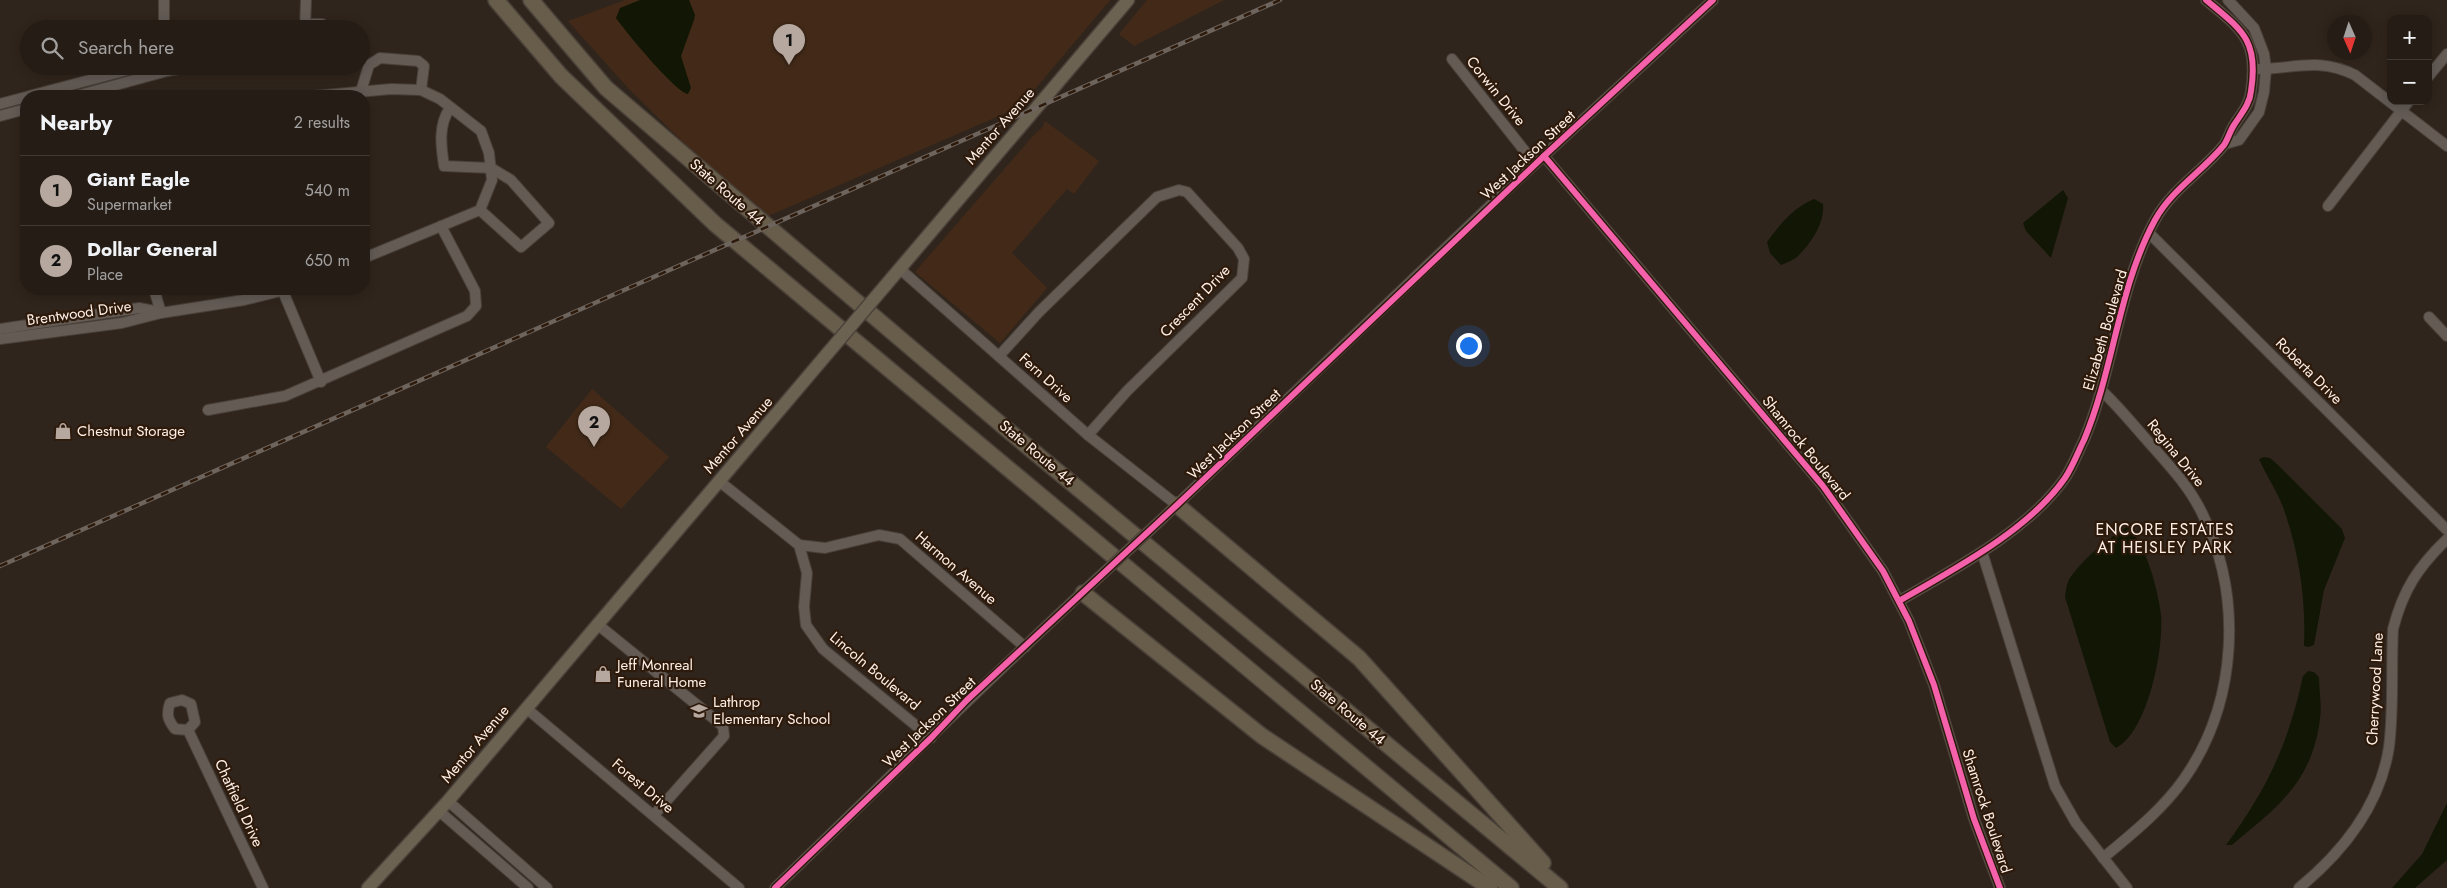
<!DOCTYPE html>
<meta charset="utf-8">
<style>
:root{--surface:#241c15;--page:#2c251e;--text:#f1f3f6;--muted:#a3a1a0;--line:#413a34;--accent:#b6a89f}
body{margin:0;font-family:Jost,sans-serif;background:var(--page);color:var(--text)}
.controls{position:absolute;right:15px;top:15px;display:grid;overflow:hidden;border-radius:10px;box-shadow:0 2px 12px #0003}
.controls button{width:45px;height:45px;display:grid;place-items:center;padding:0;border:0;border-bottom:1px solid var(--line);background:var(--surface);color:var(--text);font:25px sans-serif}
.compass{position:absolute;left:2327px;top:15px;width:45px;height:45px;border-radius:50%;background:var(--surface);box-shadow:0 2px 12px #0003;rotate:177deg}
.you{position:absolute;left:1468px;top:345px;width:18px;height:18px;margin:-12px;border:4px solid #fff;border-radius:50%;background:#1a73e8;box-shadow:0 0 0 8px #1a73e833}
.badge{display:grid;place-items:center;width:32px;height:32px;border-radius:50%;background:var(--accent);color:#111;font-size:16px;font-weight:700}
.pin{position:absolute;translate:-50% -41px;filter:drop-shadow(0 1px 2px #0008)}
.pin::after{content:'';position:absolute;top:26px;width:18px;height:15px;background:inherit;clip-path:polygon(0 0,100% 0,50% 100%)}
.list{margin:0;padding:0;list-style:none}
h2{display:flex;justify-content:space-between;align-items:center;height:65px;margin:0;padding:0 20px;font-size:21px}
h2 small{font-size:16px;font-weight:400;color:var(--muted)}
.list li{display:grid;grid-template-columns:32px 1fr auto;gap:15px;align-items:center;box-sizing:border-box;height:70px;padding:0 20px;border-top:1px solid var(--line)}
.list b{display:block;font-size:19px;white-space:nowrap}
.list p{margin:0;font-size:16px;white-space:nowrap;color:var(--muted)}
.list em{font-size:16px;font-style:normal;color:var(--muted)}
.icon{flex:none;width:28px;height:28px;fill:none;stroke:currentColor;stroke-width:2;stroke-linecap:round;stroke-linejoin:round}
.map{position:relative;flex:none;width:2447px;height:888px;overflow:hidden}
.search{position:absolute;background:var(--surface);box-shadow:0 2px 12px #0003;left:20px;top:20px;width:350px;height:55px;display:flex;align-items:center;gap:12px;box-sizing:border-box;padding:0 18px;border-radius:28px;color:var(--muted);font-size:19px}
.panel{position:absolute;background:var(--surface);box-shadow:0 2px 12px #0003;left:20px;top:90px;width:350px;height:205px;border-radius:20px}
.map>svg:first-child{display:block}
</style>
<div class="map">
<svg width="2447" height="888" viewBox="0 0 2447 888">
<rect width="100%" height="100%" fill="#30251c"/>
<g fill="#432a18">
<path d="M 625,0 L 1110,0 L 1020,107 L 768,216 L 689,148 L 629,89 L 568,21 Z"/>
<path d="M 1147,0 L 1224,0 L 1134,46 L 1119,34 Z"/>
<path d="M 1045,121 L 1099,161 L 1074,194 L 1067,189 L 1012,253 L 1047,288 L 1000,343 L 915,272 L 1033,136 L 1043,127 Z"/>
<path d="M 592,389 L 669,457 L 621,509 L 546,447 Z"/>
</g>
<g fill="#111704">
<path d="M 640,0 L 689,0 L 695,15 L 694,20 L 681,56 L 691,88 L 688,94 C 675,92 626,32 616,18 L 620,8 Z"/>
<path d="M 2063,190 L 2068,198 L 2051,258 L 2026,231 L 2023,223 Z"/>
<path d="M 1814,199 L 1823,204 C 1825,223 1811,243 1798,256 C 1794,260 1786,263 1781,265 L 1770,253 L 1767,242 C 1781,223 1792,209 1814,199 Z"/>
<path d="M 2264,457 L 2270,458 L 2278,465 L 2342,529 L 2345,538 L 2324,590 L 2314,645 L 2309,647 L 2304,646 C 2306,598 2299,552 2283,507 C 2277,491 2266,475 2259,459 Z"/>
<path d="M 2128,526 C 2146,546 2158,588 2161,615 C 2164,648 2148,732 2116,748 L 2110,742 L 2065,597 C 2066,589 2067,581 2072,575 C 2086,556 2109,538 2128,526 Z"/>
<path d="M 2308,671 L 2314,672 L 2319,677 C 2319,691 2322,705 2320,719 C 2312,783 2277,807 2232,845 L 2226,845 C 2267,789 2288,745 2303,676 Z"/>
<path d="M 2447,803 L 2447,860 L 2415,888 L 2392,888 L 2422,854 Z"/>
</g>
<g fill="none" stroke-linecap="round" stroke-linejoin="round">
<g stroke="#494039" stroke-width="12">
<g id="minor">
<path d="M 164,29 L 164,0"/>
<path d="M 305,29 L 306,0"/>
<path d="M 310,29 L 312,24 L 322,24 L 330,29"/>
<path d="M 1452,59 L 1535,164"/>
<path d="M 2253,69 C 2292,70 2317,56 2355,75 L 2447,146"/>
<path d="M 2428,77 L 2447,54"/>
<path d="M 361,91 L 369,65 L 380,58 L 418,61 L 424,66 L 421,90"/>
<path d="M 29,96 L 143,66"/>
<path d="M 76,96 L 167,71 L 196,66"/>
<path d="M 314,96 L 391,89 L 421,90 L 440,99 L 481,131 L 489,153 L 492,180 L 480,210 L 364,258"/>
<path d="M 0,104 L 26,97"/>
<path d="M 450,108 C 438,125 441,146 444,166 L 491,168 L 511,180 L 549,223 L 521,247 L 480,210"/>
<path d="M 0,116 L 26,109"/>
<path d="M 2225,144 L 2239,140 L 2259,112 L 2264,92 L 2266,69 L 2264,54 L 2254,28 L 2228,0"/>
<path d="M 1544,156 L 1823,486 L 1883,571 L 1909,621 L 1934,685 L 1974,819 L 2000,888"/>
<path d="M 2328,206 L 2409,101"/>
<path d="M 2149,233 L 2447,530"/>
<path d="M 900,269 L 1088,435 L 1177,505"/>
<path d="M 154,289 L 161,313"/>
<path d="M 282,289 L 321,382"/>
<path d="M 2429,317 L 2447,336"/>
<path d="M 0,329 L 139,308 L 160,312"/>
<path d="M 0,339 L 122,323 L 161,313 L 244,300 L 289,289"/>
<path d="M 999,356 L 1039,312 L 1157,197 L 1179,190 L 1187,192 L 1238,248 L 1244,259 L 1242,278 L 1127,391 L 1088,435"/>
<path d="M 2101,390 C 2117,405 2131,422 2145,438 C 2165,461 2188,484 2202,513 C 2243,596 2238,702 2184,779 C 2162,810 2133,833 2103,858"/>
<path d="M 208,410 L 285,396 L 467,316 L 476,306 L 475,291 L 441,226"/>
<path d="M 719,481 L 799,545 L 807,573 L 804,607 L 806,625 L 823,649 L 931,738"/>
<path d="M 1163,518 L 1498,198 L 1713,0"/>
<path d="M 799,545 L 825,548 L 879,535 L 900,539 L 1025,647"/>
<path d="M 1982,552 L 2055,786 L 2076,823 L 2127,888"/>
<path d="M 1899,601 C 1954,569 2028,531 2065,478 C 2073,466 2078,452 2084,440 C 2114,369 2118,288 2155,220 C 2172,189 2202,172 2224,145 C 2228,139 2230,131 2234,125 C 2241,114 2250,104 2251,91 C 2259,40 2242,30 2206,0"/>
<path d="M 597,624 L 723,726 L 724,736 L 654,815"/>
<path d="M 182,700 L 191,704 L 195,722 L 188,730 L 175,729 C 168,720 166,715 170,703 Z"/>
<path d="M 526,708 L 739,888"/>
<path d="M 188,730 L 263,888"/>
<path d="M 448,801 L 547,888"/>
<path d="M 439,811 L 528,888"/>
<path d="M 775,888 C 883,784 988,679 1098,578"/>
<path d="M 2299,888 C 2344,851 2380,806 2389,747 C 2394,708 2391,668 2393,629 C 2403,590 2418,567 2447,539"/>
</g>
</g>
<g stroke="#494039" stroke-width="15">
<g id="major">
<path d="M 885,286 L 1128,0"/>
<path d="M 368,888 L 448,801 L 827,354"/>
</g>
</g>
<g stroke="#494039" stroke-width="18">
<g id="highway">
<path d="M 496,0 L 561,76 L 715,224 L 1511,888"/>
<path d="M 531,0 L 606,88 L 724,189 L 1004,427 L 1560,888"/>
<path d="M 1177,505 L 1359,658 L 1543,863"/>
<path d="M 1083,593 L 1262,736 L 1490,888"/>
</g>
</g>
<use href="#minor" stroke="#645b55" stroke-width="10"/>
<use href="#major" stroke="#6c6252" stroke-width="12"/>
<use href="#highway" stroke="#675d4a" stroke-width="15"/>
<g stroke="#6c645d" stroke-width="4.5">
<path id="rail" d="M 0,566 L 1280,0"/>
</g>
<use href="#rail" stroke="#2e1a0b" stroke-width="2.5" stroke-dasharray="8" stroke-linecap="butt"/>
<g stroke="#494039" stroke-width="12" stroke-linecap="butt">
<path id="minor-bridge" d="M 1098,578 L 1163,518"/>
</g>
<g stroke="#494039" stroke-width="15" stroke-linecap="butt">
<path id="major-bridge" d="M 827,354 L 885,286"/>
</g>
<use href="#minor-bridge" stroke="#645b55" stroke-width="10"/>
<use href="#major-bridge" stroke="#6c6252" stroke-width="12"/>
<g stroke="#2e1a0b" stroke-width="9">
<g id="cycleway">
<path d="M 1544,156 L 1823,486 L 1883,571 L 1909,621 L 1934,685 L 1974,819 L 2000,888"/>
<path d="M 1899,601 C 1954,569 2028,531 2065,478 C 2073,466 2078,452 2084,440 C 2114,369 2118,288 2155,220 C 2172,189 2202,172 2224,145 C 2228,139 2230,131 2234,125 C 2241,114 2250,104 2251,91 C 2259,40 2242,30 2206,0"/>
<path d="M 775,888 L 931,738 L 967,700 L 1177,505 L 1544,156 L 1713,0"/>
</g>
</g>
<use href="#cycleway" stroke="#f560ab" stroke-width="6"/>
</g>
<defs>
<g id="shop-bare" transform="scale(1.35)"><path d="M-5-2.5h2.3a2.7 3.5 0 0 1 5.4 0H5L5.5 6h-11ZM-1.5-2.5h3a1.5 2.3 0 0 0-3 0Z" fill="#b6a89f" stroke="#2e1a0b" stroke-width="2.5" paint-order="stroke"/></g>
<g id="school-bare" transform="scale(1.35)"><path d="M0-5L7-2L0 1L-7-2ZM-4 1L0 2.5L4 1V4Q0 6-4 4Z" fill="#b6a89f" stroke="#2e1a0b" stroke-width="2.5" paint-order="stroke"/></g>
</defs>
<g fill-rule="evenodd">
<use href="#shop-bare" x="63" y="431"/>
<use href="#shop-bare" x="603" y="674"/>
<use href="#school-bare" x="699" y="711"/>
</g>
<g text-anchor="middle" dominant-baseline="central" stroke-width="4.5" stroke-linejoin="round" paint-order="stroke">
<g font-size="15" fill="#feefe6" stroke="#2e1a0b">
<text transform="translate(1496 91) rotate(51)">Corwin Drive</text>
<text transform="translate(1000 126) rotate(-49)">Mentor Avenue</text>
<text transform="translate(1528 155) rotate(-43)">West Jackson Street</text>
<text transform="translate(727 192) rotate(41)">State Route 44</text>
<text transform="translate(1195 301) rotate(-46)">Crescent Drive</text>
<text transform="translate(79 313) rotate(-8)">Brentwood Drive</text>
<text transform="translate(2105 330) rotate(-74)">Elizabeth Boulevard</text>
<text transform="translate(2309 371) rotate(45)">Roberta Drive</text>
<text transform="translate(1046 378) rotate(42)">Fern Drive</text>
<text transform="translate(1234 434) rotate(-44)">West Jackson Street</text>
<text transform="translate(738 435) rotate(-49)">Mentor Avenue</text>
<text transform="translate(1806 448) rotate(51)">Shamrock Boulevard</text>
<text transform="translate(1037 453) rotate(40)">State Route 44</text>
<text transform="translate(2176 453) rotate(51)">Regina Drive</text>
<text transform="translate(956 568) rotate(41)">Harmon Avenue</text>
<text transform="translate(875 671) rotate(40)">Lincoln Boulevard</text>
<text transform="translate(2375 689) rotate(-87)">Cherrywood Lane</text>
<text transform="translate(1348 712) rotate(40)">State Route 44</text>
<text transform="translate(929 722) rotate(-44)">West Jackson Street</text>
<text transform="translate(475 744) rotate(-50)">Mentor Avenue</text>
<text transform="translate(643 786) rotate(40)">Forest Drive</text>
<text transform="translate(239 803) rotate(65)">Chatfield Drive</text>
<text transform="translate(1987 811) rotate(72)">Shamrock Boulevard</text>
</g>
<g font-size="15" fill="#feefe6" stroke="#2e1a0b" text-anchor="start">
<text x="77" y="431">Chestnut Storage</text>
<text x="617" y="665">Jeff Monreal<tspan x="617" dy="17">Funeral Home</tspan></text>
<text x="713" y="702">Lathrop<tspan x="713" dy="17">Elementary School</tspan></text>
</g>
<g font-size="16" letter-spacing="1" fill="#feefe6" stroke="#2e1a0b">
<text x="2165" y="529">ENCORE ESTATES<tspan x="2165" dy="18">AT HEISLEY PARK</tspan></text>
</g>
</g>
</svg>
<div class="controls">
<button>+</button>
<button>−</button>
</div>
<svg class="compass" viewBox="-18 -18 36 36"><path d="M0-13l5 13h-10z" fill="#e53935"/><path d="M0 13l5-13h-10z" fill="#a3a1a0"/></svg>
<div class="you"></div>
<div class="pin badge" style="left:789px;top:65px">1</div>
<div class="pin badge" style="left:594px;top:447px">2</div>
<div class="search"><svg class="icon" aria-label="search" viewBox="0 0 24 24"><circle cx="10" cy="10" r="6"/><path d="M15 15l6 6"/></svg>Search here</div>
<section class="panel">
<h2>Nearby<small>2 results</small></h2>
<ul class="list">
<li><span class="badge">1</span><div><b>Giant Eagle</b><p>Supermarket</p></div><em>540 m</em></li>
<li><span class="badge">2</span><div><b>Dollar General</b><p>Place</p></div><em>650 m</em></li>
</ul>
</section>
</div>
